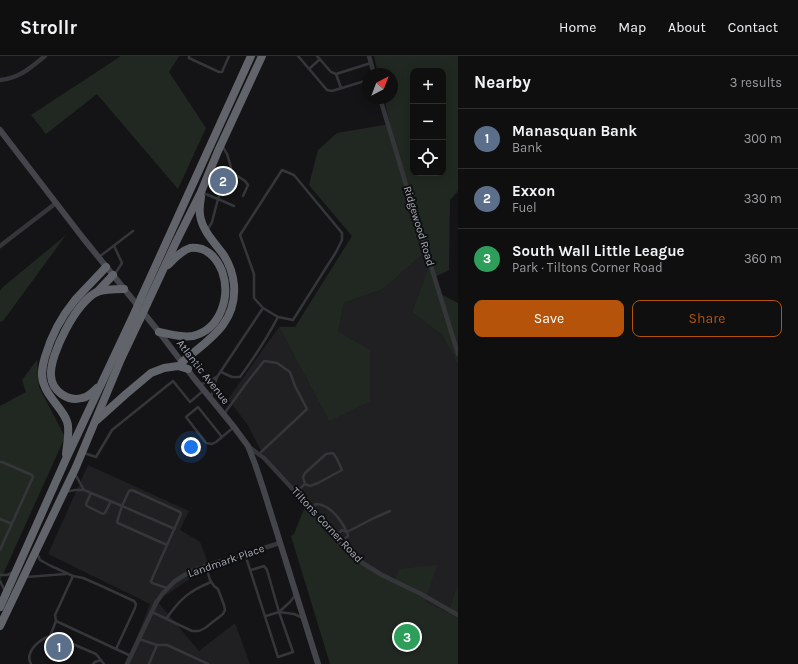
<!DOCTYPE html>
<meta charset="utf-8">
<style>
:root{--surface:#0f0f10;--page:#181819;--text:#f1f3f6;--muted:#9b9c9f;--line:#2f2f30;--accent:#b45309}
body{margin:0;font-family:Karla,sans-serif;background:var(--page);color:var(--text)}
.controls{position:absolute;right:12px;top:12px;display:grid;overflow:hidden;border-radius:8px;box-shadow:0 2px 10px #0003}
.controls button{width:36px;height:36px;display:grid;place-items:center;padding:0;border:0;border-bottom:1px solid var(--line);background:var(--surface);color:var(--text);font:20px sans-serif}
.compass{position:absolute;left:362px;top:12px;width:36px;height:36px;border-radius:50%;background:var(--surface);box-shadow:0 2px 10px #0003;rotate:42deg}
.you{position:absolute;left:191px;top:391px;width:14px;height:14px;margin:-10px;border:3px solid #fff;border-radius:50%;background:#1a73e8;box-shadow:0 0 0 6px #1a73e833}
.badge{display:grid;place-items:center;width:26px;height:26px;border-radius:50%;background:var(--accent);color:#fff;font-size:13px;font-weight:700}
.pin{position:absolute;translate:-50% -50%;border:2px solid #fff;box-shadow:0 1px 4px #0006}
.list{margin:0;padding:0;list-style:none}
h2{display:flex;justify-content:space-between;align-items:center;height:52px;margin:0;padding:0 16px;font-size:17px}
h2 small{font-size:13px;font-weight:400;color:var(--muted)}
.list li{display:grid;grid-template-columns:26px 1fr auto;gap:12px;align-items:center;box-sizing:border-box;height:60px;padding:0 16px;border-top:1px solid var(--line)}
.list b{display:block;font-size:15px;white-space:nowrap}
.list p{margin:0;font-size:13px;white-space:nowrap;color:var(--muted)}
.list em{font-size:13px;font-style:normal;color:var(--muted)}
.actions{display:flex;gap:8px;padding:12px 16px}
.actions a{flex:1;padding:9px 0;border:1px solid var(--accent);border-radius:8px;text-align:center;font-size:14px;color:var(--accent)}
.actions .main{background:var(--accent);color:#fff}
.icon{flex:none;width:22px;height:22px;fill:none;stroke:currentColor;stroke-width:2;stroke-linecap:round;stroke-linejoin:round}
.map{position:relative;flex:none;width:458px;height:608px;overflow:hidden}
header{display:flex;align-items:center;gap:24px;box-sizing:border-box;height:56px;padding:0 20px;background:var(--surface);border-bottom:1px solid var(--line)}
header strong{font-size:19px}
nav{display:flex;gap:22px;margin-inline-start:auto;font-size:14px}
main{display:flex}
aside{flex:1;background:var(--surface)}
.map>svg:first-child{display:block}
</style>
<header>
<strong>Strollr</strong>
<nav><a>Home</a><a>Map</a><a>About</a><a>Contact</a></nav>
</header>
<main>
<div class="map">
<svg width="458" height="608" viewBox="0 0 458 608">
<rect width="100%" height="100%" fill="#141416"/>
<g fill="#202023">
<path d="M 425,196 L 429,210 L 412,256 L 442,279 L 458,309 L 458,528 L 448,558 L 425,545 L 395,525 L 377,517 L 306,448 L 267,406 L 247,368 L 228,343 L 279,271 L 329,365 L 338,276 L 344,247 L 383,233 Z"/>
<path d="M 88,409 L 189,455 L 180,474 L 200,486 L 209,510 L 157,545 L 199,595 L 235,567 L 250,608 L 126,608 L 150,548 L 48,498 Z"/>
</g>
<g fill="#212821" fill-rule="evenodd">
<path d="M 121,0 L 179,0 L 169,16 L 206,72 L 178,133 L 97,38 L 46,78 L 31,59 Z"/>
<path d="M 374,0 L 458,0 L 458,135 L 450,144 L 449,214 L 433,222 L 437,236 L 458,247 L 458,309 L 442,279 L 412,256 L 429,210 L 425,196 L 383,233 L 344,247 L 338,276 L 370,294 L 370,345 L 329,365 L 279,271 L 295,271 L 352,180 L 309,129 L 318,94 L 337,77 L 390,68 L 384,42 L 392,42 L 392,18 L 378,18 ZM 413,15 L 443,15 L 443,117 L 413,117 Z"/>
<path d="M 66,179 L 3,265 L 0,266 L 0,235 L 3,231 Z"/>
<path d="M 37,304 L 39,331 L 65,381 L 0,525 L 0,350 L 26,336 L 22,324 Z"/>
<path d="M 306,448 L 377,517 L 395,525 L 399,513 L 437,509 L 425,545 L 448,557 L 458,528 L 458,608 L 330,608 L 291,480 L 294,478 Z"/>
</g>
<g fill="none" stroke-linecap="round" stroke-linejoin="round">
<g stroke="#35363a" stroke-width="2.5">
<path d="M 189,0 L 189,2 L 219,16 L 222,16 L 229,0"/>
<path d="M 298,0 L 327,34 L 332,35 L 368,24"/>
<path d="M 317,0 L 331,16 L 336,18 L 371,7"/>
<path d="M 309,13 L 320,3"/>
<path d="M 336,18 L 341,32"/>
<path d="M 223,91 L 227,98 L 231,111 L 226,122"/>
<path d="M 230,115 L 245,125 L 248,129 L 243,140"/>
<path d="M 222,119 L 223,116 L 229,116 L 231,120 L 230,123"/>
<path d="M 219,126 L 218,128 L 221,133 L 226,133 L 227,130"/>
<path d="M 203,137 L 218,143 L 223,128"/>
<path d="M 208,173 L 212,166 L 218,143 L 234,150"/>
<path d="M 114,190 L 116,194 L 122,207 L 115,218"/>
<path d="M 99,201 L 133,175"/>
<path d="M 221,316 L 232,321 L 240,321 C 254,302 267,282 278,261"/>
<path d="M 217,321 L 263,252 L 278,261 L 293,264 L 336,196 L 342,184 L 342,177 L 294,119 L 282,114 L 240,179 L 254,218 L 254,242 L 263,252"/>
<path d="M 200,329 L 217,321 L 211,341"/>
<path d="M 224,358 L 245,329 L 264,305 L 277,307 L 290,316 L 295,330 L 307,353 L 259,398"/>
<path d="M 222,381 L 198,351 L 186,361 L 206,387 L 212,388 L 216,386 L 234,371"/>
<path d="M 84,397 L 96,401 L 112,374 L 173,325 L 190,346 L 204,334"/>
<path d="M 333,397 L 337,403 L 342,414 L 318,427 L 310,430 L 305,428 L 303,421 L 305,417 L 326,398 Z"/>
<path d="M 0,406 L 2,406 L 32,419 L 33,421 L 0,494"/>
<path d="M 84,434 L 122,450 L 117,466 L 118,467 L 167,489 L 151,525 L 152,527 L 167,532"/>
<path d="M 65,436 L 75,434 L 84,434 L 75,418"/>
<path d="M 296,436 L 305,428"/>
<path d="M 91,437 L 86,448 L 87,450 L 103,458 L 105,457 L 111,445"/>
<path d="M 311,452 L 316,448 C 331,449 341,464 347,476 L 374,462 L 390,455"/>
<path d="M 0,463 L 12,468"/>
<path d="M 335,481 L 342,474 L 347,476 L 348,480 L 341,487"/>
<path d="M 167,489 L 181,458 L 180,456 L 132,434 L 129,435 L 122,450 L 175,473"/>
<path d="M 37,497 L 40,504 L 51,510 L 73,520"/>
<path d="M 245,498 L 278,601 L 293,596 L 279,556 L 266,560"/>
<path d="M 251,514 L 264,510 L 267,514 L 279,556"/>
<path d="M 0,519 L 7,519 L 14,516"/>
<path d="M 26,521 L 66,518"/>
<path d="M 0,525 L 5,535"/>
<path d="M 296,538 L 290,546 L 279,556 L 294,558 L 303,562"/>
<path d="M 152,556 L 192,575 L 199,575 L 205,572 L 223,558 L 225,554 L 224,549 L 218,533 L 214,530 L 210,524 L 206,510"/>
<path d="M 166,563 C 180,543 189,535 211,526"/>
<path d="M 56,565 L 116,593"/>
<path d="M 50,580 L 56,565 L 55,559 L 73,520 L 83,522 L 97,528 L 134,545 L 136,548 L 135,552 L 116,593 L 131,600"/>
<path d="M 139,583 L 157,589"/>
<path d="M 31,608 C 24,596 42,579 54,580 L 96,598 L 104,608"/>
<path d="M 93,608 L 95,606 L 101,604"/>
<path d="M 149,608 L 157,589 L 167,589 L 178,594 L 208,608"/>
</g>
<g stroke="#35363a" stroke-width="4.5">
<path d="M 369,0 L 374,18"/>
<path d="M 0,24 C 20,22 30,12 45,0"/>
<path d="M 380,42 L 404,122 L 458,298"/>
<path d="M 0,190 L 56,147"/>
<path d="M 249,391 L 264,402 L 313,455 L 341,487 L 361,506 L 382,519 L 421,538 L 458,559"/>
<path d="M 127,608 L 156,547 L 163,537 L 175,525 L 191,515 L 208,509 L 280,487"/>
</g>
<path stroke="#44454a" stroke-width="6" d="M 0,74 L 83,182 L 159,276 L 193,321 L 234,371 L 248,390 L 255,408 L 263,432 L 318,608"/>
<g stroke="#62646b" stroke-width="8">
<path d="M 97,236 L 113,219"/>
<path d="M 141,242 L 251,0"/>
<path d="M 147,248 L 176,186 L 201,136 L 218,95 L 262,0"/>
<path d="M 159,276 C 170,278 182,282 193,280 C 221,273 231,240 222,215 C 218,205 212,197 202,193 C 198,192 194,191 190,192 C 181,195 175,202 168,209"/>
<path d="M 182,306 C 208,284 237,268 234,229 C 233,218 229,207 223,198 C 214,186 202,174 200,159 C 199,153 200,147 201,141"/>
<path d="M 97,332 C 92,337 88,341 82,342 C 68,346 52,335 51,320 C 49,299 77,245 97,236 C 105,233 115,233 124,233"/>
<path d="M 97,364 L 126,338 L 151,317 L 164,312 L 178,310 L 188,313"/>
<path d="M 66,398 C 67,389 69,379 68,370 C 67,357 50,344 45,331 C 40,321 42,311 45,301 C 51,280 61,261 75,244 C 85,233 96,222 106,211"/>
<path d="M 0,551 L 66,403 L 135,256"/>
<path d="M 0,570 L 76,411 L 121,303 L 140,263"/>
</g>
<g stroke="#62646b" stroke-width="8">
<path d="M 135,256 L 141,242"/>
<path d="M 140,263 L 147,248"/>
</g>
</g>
<g text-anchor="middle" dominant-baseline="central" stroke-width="4" stroke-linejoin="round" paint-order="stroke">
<g font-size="11" fill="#a7abb5" stroke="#0f0f11">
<text transform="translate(419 170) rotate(73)">Ridgewood Road</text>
<text transform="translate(203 316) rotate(52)">Atlantic Avenue</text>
<text transform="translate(327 469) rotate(47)">Tiltons Corner Road</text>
<text transform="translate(226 505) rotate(-19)">Landmark Place</text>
</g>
</g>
</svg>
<div class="controls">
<button>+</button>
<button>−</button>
<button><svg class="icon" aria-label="locate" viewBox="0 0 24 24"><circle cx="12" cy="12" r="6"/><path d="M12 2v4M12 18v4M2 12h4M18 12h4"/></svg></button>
</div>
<svg class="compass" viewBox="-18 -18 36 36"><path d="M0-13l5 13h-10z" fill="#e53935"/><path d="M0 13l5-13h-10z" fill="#9b9c9f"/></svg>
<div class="you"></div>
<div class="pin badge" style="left:59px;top:591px;background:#5c6f8a">1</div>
<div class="pin badge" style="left:223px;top:125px;background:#5c6f8a">2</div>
<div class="pin badge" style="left:407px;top:581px;background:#2e9e5b">3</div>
</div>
<aside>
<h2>Nearby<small>3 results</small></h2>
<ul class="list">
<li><span class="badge" style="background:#5c6f8a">1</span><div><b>Manasquan Bank</b><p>Bank</p></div><em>300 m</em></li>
<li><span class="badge" style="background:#5c6f8a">2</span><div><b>Exxon</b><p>Fuel</p></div><em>330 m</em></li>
<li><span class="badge" style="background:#2e9e5b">3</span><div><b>South Wall Little League</b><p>Park · Tiltons Corner Road</p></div><em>360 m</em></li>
</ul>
<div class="actions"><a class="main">Save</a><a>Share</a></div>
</aside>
</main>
